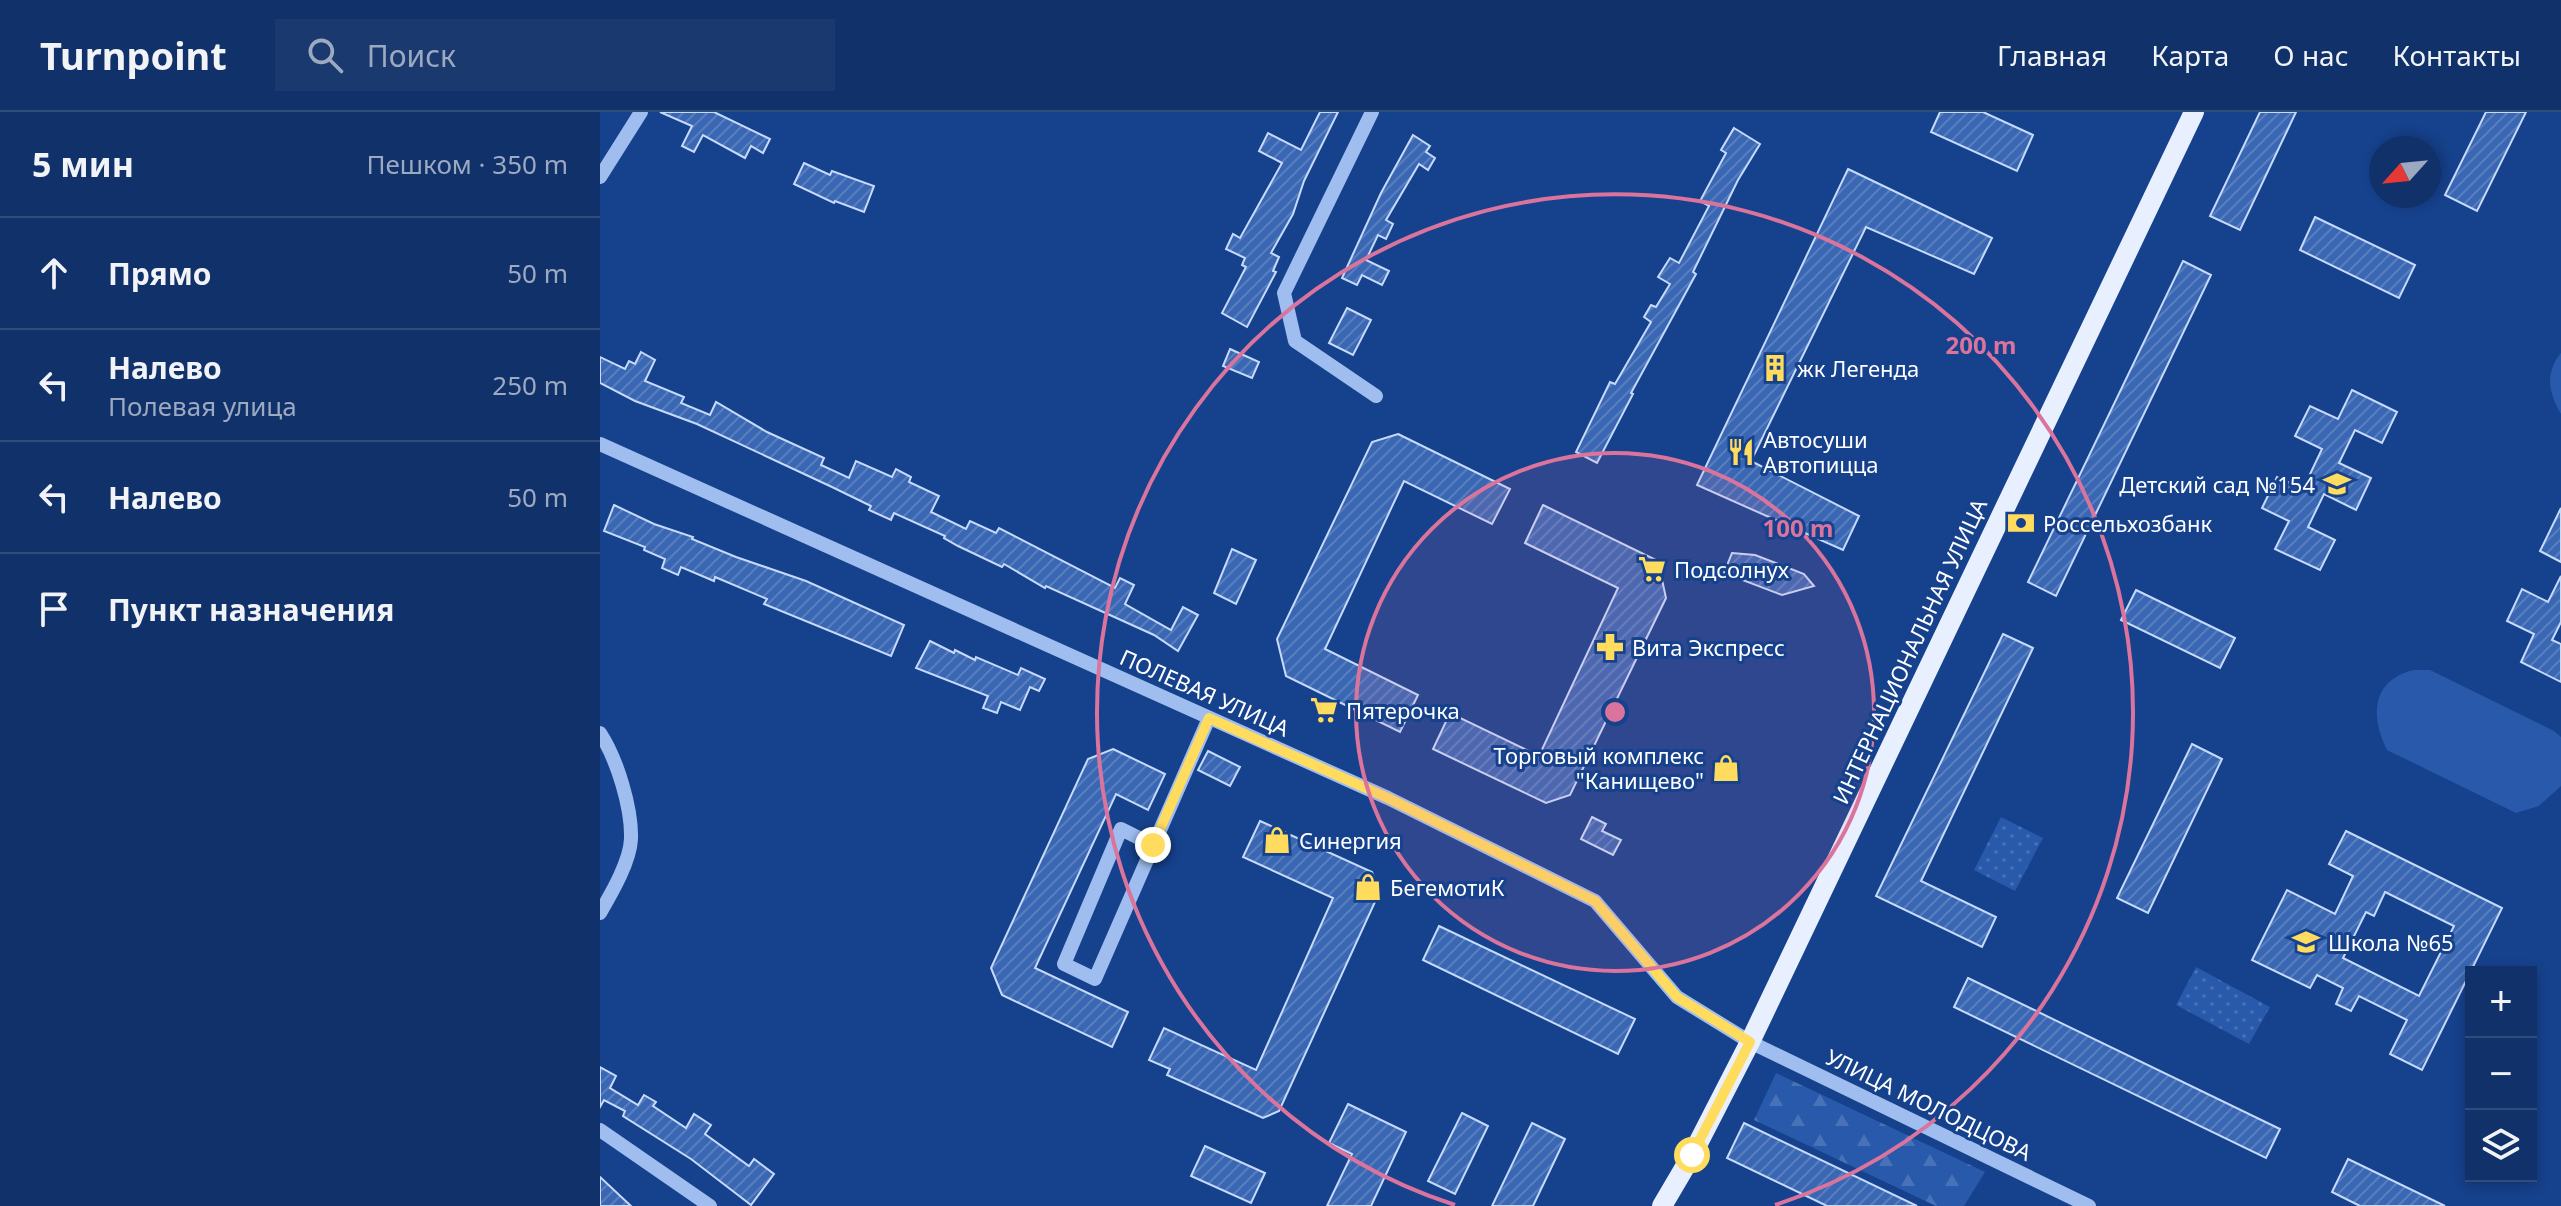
<!DOCTYPE html>
<html lang="ru">
<meta charset="utf-8">
<style>
:root{--surface:#103169;--page:#19396f;--text:#f1f3f6;--muted:#9ca9c0;--line:#304c7d}
body{margin:0;font-family:"Noto Sans",sans-serif;background:var(--page);color:var(--text)}
.controls{position:absolute;right:24px;bottom:24px;display:grid;overflow:hidden;border-radius:0px;box-shadow:0 4px 12px #0003}
.controls button{width:72px;height:72px;display:grid;place-items:center;padding:0;border:0;border-bottom:2px solid var(--line);background:var(--surface);color:var(--text);font:40px sans-serif}
.compass{position:absolute;left:1769px;top:24px;width:72px;height:72px;border-radius:50%;background:var(--surface);box-shadow:0 4px 12px #0003;rotate:243deg}
.stop{position:absolute;width:24px;height:24px;margin:-18px;border:6px solid #ffdc5e;border-radius:50%;background:#fff}
.stop.end{background:#ffdc5e;border-color:#fff;box-shadow:0 2px 8px #0008}
.list{margin:0;padding:0;list-style:none}
h2{display:flex;justify-content:space-between;align-items:center;height:104px;margin:0;padding:0 32px;font-size:34px}
h2 small{font-size:26px;font-weight:400;color:var(--muted)}
.list li{display:grid;grid-template-columns:52px 1fr auto;gap:24px;align-items:center;box-sizing:border-box;height:112px;padding:0 32px;border-top:2px solid var(--line)}
.list b{display:block;font-size:30px;white-space:nowrap}
.list p{margin:0;font-size:26px;white-space:nowrap;color:var(--muted)}
.list em{font-size:26px;font-style:normal;color:var(--muted)}
.icon{flex:none;width:44px;height:44px;fill:none;stroke:currentColor;stroke-width:2;stroke-linecap:round;stroke-linejoin:round}
.map{position:relative;flex:none;width:1961px;height:1094px;overflow:hidden}
header{display:flex;align-items:center;gap:48px;box-sizing:border-box;height:112px;padding:0 40px;background:var(--surface);border-bottom:2px solid var(--line)}
header strong{font-size:38px}
nav{display:flex;gap:44px;margin-inline-start:auto;font-size:28px}
.search{width:560px;height:72px;background:var(--page);display:flex;align-items:center;gap:20px;box-sizing:border-box;padding:0 28px;border-radius:0px;color:var(--muted);font-size:30px}
main{display:flex}
aside{flex:1;background:var(--surface)}
.map>svg:first-child{display:block}
</style>
<header>
<strong>Turnpoint</strong>
<div class="search"><svg class="icon" aria-label="search" viewBox="0 0 24 24"><circle cx="10" cy="10" r="6"/><path d="M15 15l6 6"/></svg>Поиск</div>
<nav><a>Главная</a><a>Карта</a><a>О нас</a><a>Контакты</a></nav>
</header>
<main>
<aside>
<h2>5 мин<small>Пешком · 350 m</small></h2>
<ul class="list">
<li><svg class="icon" aria-label="ahead" viewBox="0 0 24 24"><path d="M12 20V5M6 11l6-6 6 6"/></svg><div><b>Прямо</b></div><em>50 m</em></li>
<li><svg class="icon" aria-label="left" viewBox="0 0 24 24"><path d="M17 20v-9H6M10 6l-5 5 5 5"/></svg><div><b>Налево</b><p>Полевая улица</p></div><em>250 m</em></li>
<li><svg class="icon" aria-label="left" viewBox="0 0 24 24"><path d="M17 20v-9H6M10 6l-5 5 5 5"/></svg><div><b>Налево</b></div><em>50 m</em></li>
<li><svg class="icon" aria-label="arrive" viewBox="0 0 24 24"><path d="M6 21V4h12l-3 4 3 4H6"/></svg><div><b>Пункт назначения</b></div></li>
</ul>
</aside>
<div class="map">
<svg width="1961" height="1094" viewBox="0 0 1961 1094">
<defs>
<pattern id="green-dots" width="8" height="8" patternUnits="userSpaceOnUse" patternTransform="scale(2)"><rect width="8" height="8" fill="#2859ab"/><path d="M2 2h.1M6 6h.1" fill="none" stroke="#4872b8" stroke-width="1.8" stroke-linecap="round"/></pattern>
<pattern id="forest-firs" width="22" height="20" patternUnits="userSpaceOnUse" patternTransform="scale(2)"><rect width="22" height="20" fill="#2859ab"/><path d="M5 1l3.5 6h-7zM16 11l3.5 6h-7z" fill="#4872b8"/></pattern>
<pattern id="building-hatch" width="6" height="6" patternUnits="userSpaceOnUse" patternTransform="scale(2)"><rect width="6" height="6" fill="#3a67b3"/><path d="M-1 1l2-2M0 6l6-6M5 7l2-2" fill="none" stroke="#587ebe"/></pattern>
</defs>
<rect width="100%" height="100%" fill="#16418c"/>
<g fill="url(#green-dots)">
<path d="M 1401,705 L 1443,726 L 1415,779 L 1374,758 Z"/>
<path d="M 1596,855 L 1670,895 L 1649,932 L 1576,893 Z"/>
</g>
<path fill="url(#forest-firs)" d="M 1176,961 L 1385,1060 L 1364,1094 L 1336,1094 L 1154,1008 Z"/>
<g fill="#2859ab">
<path d="M 1961,241 L 1961,302 C 1949,282 1944,261 1961,241 Z"/>
<path d="M 1814,558 L 1830,558 L 1954,619 L 1961,625 L 1961,674 L 1939,694 L 1916,701 L 1787,638 C 1770,605 1771,568 1814,558 Z"/>
</g>
<g fill="url(#building-hatch)" stroke="#c6dafb" stroke-width="2" fill-rule="evenodd">
<path d="M 60,0 L 114,0 L 170,27 L 163,41 L 151,34 L 145,46 L 103,23 L 94,40 L 82,34 L 92,14 Z"/>
<path d="M 720,0 L 738,0 L 704,69 L 693,102 L 671,141 L 679,145 L 673,159 L 676,160 L 647,215 L 622,201 L 646,155 L 642,153 L 645,146 L 626,137 L 633,122 L 640,126 L 682,51 L 659,39 L 668,21 L 701,38 Z"/>
<path d="M 1340,0 L 1383,0 L 1433,23 L 1417,59 L 1331,20 Z"/>
<path d="M 1660,0 L 1696,0 L 1640,118 L 1610,104 Z"/>
<path d="M 1886,0 L 1926,0 L 1877,99 L 1845,83 Z"/>
<path d="M 1134,16 L 1160,32 L 1138,68 L 1093,160 L 1096,162 L 1031,281 L 1033,282 L 997,351 L 976,340 L 1010,270 L 1015,272 L 1051,210 L 1044,205 L 1051,193 L 1056,195 L 1070,172 L 1058,165 L 1070,146 L 1079,151 L 1109,94 L 1100,89 L 1126,41 L 1121,38 Z"/>
<path d="M 813,23 L 830,34 L 826,40 L 835,46 L 828,58 L 819,52 L 786,108 L 793,112 L 786,127 L 778,123 L 766,148 L 789,159 L 782,173 L 762,163 L 757,173 L 742,166 L 781,81 Z"/>
<path d="M 204,51 L 230,63 L 232,59 L 274,74 L 264,100 L 235,89 L 234,91 L 194,72 Z"/>
<path d="M 1248,57 L 1392,126 L 1374,162 L 1266,115 L 1151,349 L 1259,404 L 1243,438 L 1097,373 Z"/>
<path d="M 1715,105 L 1815,153 L 1799,186 L 1700,138 Z"/>
<path d="M 1583,149 L 1611,163 L 1456,484 L 1428,470 Z"/>
<path d="M 747,196 L 771,208 L 753,243 L 729,231 Z"/>
<path d="M 630,237 L 659,250 L 652,266 L 623,254 Z"/>
<path d="M 41,240 L 55,248 L 45,269 L 84,285 L 81,291 L 110,303 L 116,290 L 167,320 L 224,346 L 221,353 L 249,366 L 256,349 L 292,365 L 296,357 L 311,365 L 309,370 L 339,384 L 331,400 L 366,417 L 370,409 L 396,421 L 399,416 L 515,476 L 520,466 L 534,473 L 525,492 L 571,518 L 583,495 L 598,503 L 578,539 L 554,523 L 446,474 L 445,476 L 404,452 L 402,455 L 358,434 L 344,426 L 345,424 L 294,401 L 291,408 L 269,398 L 271,394 L 232,375 L 97,312 L 35,289 L 0,271 L 0,245 L 25,257 L 29,249 L 35,252 Z"/>
<path d="M 1752,278 L 1797,300 L 1782,331 L 1755,318 L 1739,351 L 1771,366 L 1756,398 L 1724,382 L 1708,415 L 1735,428 L 1720,458 L 1675,437 L 1689,409 L 1662,396 L 1677,365 L 1703,377 L 1722,337 L 1695,324 L 1710,294 L 1738,307 Z"/>
<path d="M 798,322 L 910,377 L 892,412 L 804,369 L 725,537 L 818,583 L 800,620 L 686,564 L 677,527 L 772,330 Z"/>
<path d="M 14,393 L 54,412 L 93,425 L 92,427 L 136,445 L 206,469 L 304,513 L 291,544 L 164,492 L 167,487 L 115,465 L 114,469 L 81,455 L 78,463 L 62,456 L 65,447 L 44,438 L 45,435 L 4,419 Z"/>
<path d="M 943,393 L 1058,449 L 1066,486 L 970,683 L 946,691 L 833,637 L 850,601 L 939,644 L 1018,476 L 925,431 Z"/>
<path d="M 1961,396 L 1961,450 L 1940,439 Z"/>
<path d="M 632,437 L 656,448 L 636,492 L 614,481 Z"/>
<path d="M 1132,441 L 1155,443 L 1204,462 L 1214,474 L 1182,483 L 1124,461 Z"/>
<path d="M 1961,464 L 1961,510 L 1952,528 L 1961,532 L 1961,570 L 1921,550 L 1934,522 L 1907,509 L 1922,477 L 1948,490 Z"/>
<path d="M 1536,478 L 1635,526 L 1620,556 L 1521,508 Z"/>
<path d="M 1403,522 L 1433,536 L 1321,769 L 1396,805 L 1382,835 L 1276,784 Z"/>
<path d="M 330,529 L 354,541 L 355,538 L 375,548 L 376,545 L 418,563 L 421,556 L 445,567 L 439,579 L 430,575 L 420,598 L 401,590 L 397,601 L 383,596 L 388,584 L 316,556 Z"/>
<path d="M 1592,632 L 1622,647 L 1548,801 L 1517,786 Z"/>
<path d="M 513,637 L 565,662 L 548,698 L 516,682 L 435,856 L 528,900 L 512,935 L 402,883 L 391,856 L 488,647 Z"/>
<path d="M 608,639 L 640,655 L 630,674 L 598,658 Z"/>
<path d="M 992,705 L 1006,712 L 1002,719 L 1021,728 L 1013,743 L 981,727 Z"/>
<path d="M 660,709 L 772,760 L 780,779 L 679,999 L 663,1006 L 567,963 L 570,957 L 549,948 L 564,916 L 656,958 L 733,786 L 643,745 Z"/>
<path d="M 1746,719 L 1902,796 L 1822,958 L 1790,942 L 1807,908 L 1759,884 L 1751,899 L 1736,892 L 1743,876 L 1717,863 L 1710,876 L 1652,848 L 1687,778 L 1735,802 L 1753,764 L 1729,752 ZM 1785,780 L 1854,814 L 1819,884 L 1743,846 L 1766,800 L 1774,804 Z"/>
<path d="M 839,814 L 1035,907 L 1018,942 L 823,848 Z"/>
<path d="M 1368,866 L 1680,1017 L 1666,1046 L 1354,895 Z"/>
<path d="M 0,955 L 16,964 L 10,976 L 38,993 L 44,983 L 56,990 L 53,994 L 86,1016 L 94,1002 L 111,1013 L 105,1022 L 149,1054 L 154,1047 L 174,1062 L 151,1093 L 91,1047 L 23,1004 L 25,999 L 4,988 L 0,995 Z"/>
<path d="M 748,992 L 806,1020 L 771,1094 L 727,1094 L 752,1042 L 729,1031 Z"/>
<path d="M 862,1001 L 888,1014 L 855,1082 L 828,1069 Z"/>
<path d="M 932,1011 L 965,1027 L 933,1094 L 892,1094 Z"/>
<path d="M 1144,1011 L 1317,1094 L 1227,1094 L 1127,1046 Z"/>
<path d="M 605,1034 L 665,1061 L 651,1091 L 591,1064 Z"/>
<path d="M 1748,1047 L 1845,1094 L 1760,1094 L 1732,1080 Z"/>
<path d="M 0,1065 L 31,1094 L 0,1094 Z"/>
</g>
<g fill="none" stroke-linecap="round" stroke-linejoin="round">
<g stroke="#9fbeef" stroke-width="14">
<path d="M 772,0 L 684,181 L 695,229 L 776,284"/>
<path d="M 0,65 L 41,0"/>
<path d="M 0,332 L 788,686 L 995,789 L 1077,885 L 1150,930 L 1489,1094"/>
<path d="M 0,621 C 17,647 32,696 31,727 C 30,750 11,782 0,801"/>
<path d="M 553,733 L 521,717 L 464,852 L 495,867 L 609,606"/>
<path d="M 0,1018 L 110,1094"/>
</g>
<path stroke="#e8efff" stroke-width="20" d="M 1062,1094 L 1092,1043 L 1150,930 L 1594,0"/>
</g>
<g fill="none" stroke-linecap="round" stroke-linejoin="round">
<path stroke="#ffdc5e" stroke-width="10" d="M 553,733 L 609,606 L 788,686 L 995,789 L 1077,885 L 1150,930 L 1092,1043"/>
</g>
<circle cx="1015" cy="600" r="259" fill="#da749d" fill-opacity=".12"/>
<g fill="none" stroke="#da749d" stroke-width="4">
<circle cx="1015" cy="600" r="259"/>
<path d="M855 1093A518 518 0 1 1 1175 1093"/>
</g>
<defs>
<g id="building-bare" transform="scale(2.16)"><path d="M-4-6H4V6H1V3H-1V6H-4ZM-2.5-4.3h1.7v1.8h-1.7ZM.8-4.3h1.7v1.8H.8ZM-2.5-1h1.7V.8h-1.7ZM.8-1h1.7V.8H.8Z" fill="#ffdc5e" stroke="#16418c" stroke-width="2.5" paint-order="stroke"/></g>
<g id="restaurant-bare" transform="scale(2.16)"><path d="M-5-6h1v4h1v-4h1v4h1v-4h1v5L-1.5 .5V6h-2V.5L-5-1ZM5-6V6H3V1.5H1.5Q1.5-4 5-6Z" fill="#ffdc5e" stroke="#16418c" stroke-width="2.5" paint-order="stroke"/></g>
<g id="school-bare" transform="scale(2.16)"><path d="M0-5L7-2L0 1L-7-2ZM-4 1L0 2.5L4 1V4Q0 6-4 4Z" fill="#ffdc5e" stroke="#16418c" stroke-width="2.5" paint-order="stroke"/></g>
<g id="bank-bare" transform="scale(2.16)"><path d="M-6-4H6V4H-6ZM0-2.3a2.3 2.3 0 1 0 0 4.6a2.3 2.3 0 1 0 0-4.6Z" fill="#ffdc5e" stroke="#16418c" stroke-width="2.5" paint-order="stroke"/></g>
<g id="supermarket-bare" transform="scale(2.16)"><path d="M-6-5.5h2.5l.6 2H6L4.5 2H-2.5L-4.4-4H-6ZM-1.5 3.2a1.3 1.3 0 1 0 .1 0ZM3 3.2a1.3 1.3 0 1 0 .1 0Z" fill="#ffdc5e" stroke="#16418c" stroke-width="2.5" paint-order="stroke"/></g>
<g id="pharmacy-bare" transform="scale(2.16)"><path d="M-2-6h4v4h4v4h-4v4h-4v-4h-4v-4h4Z" fill="#ffdc5e" stroke="#16418c" stroke-width="2.5" paint-order="stroke"/></g>
<g id="shop-bare" transform="scale(2.16)"><path d="M-5-2.5h2.3a2.7 3.5 0 0 1 5.4 0H5L5.5 6h-11ZM-1.5-2.5h3a1.5 2.3 0 0 0-3 0Z" fill="#ffdc5e" stroke="#16418c" stroke-width="2.5" paint-order="stroke"/></g>
</defs>
<g fill-rule="evenodd">
<use href="#building-bare" x="1175" y="256"/>
<use href="#restaurant-bare" x="1141" y="340"/>
<use href="#school-bare" x="1737" y="372"/>
<use href="#bank-bare" x="1421" y="411"/>
<use href="#supermarket-bare" x="1052" y="457"/>
<use href="#pharmacy-bare" x="1010" y="535"/>
<use href="#supermarket-bare" x="724" y="598"/>
<use href="#shop-bare" x="1126" y="656"/>
<use href="#shop-bare" x="677" y="728"/>
<use href="#shop-bare" x="768" y="775"/>
<use href="#school-bare" x="1706" y="830"/>
</g>
<g text-anchor="middle" dominant-baseline="central" stroke-width="6" stroke-linejoin="round" paint-order="stroke">
<g font-size="22" fill="#fff" stroke="#16418c" text-anchor="start">
<text x="1197" y="256">жк Легенда</text>
<text x="1163" y="327">Автосуши<tspan x="1163" dy="25">Автопицца</tspan></text>
<text x="1715" y="372" text-anchor="end">Детский сад №154</text>
<text x="1443" y="411">Россельхозбанк</text>
<text x="1074" y="457">Подсолнух</text>
<text x="1032" y="535">Вита Экспресс</text>
<text x="746" y="598">Пятерочка</text>
<text x="1104" y="643" text-anchor="end">Торговый комплекс<tspan x="1104" dy="25">"Канищево"</tspan></text>
<text x="699" y="728">Синергия</text>
<text x="790" y="775">БегемотиК</text>
<text x="1728" y="830">Школа №65</text>
</g>
<g font-size="22" fill="#fff" stroke="#16418c">
<text transform="translate(1309 539) rotate(-65)">ИНТЕРНАЦИОНАЛЬНАЯ УЛИЦА</text>
<text transform="translate(605 580) rotate(24)">ПОЛЕВАЯ УЛИЦА</text>
<text transform="translate(1329 992) rotate(26)">УЛИЦА МОЛОДЦОВА</text>
</g>
</g>
<circle cx="1015" cy="600" r="12" fill="#da749d" stroke="#16418c" stroke-width="4"/>
<g font-size="24" text-anchor="middle" font-weight="bold" fill="#da749d" stroke="#16418c" stroke-width="6" stroke-linejoin="round" paint-order="stroke">
<text x="1381" y="242">200 m</text>
<text x="1198" y="425">100 m</text>
</g>
</svg>
<div class="controls">
<button>+</button>
<button>−</button>
<button><svg class="icon" aria-label="layers" viewBox="0 0 24 24"><path d="M12 4l9 5-9 5-9-5zM3 14l9 5 9-5"/></svg></button>
</div>
<svg class="compass" viewBox="-18 -18 36 36"><path d="M0-13l5 13h-10z" fill="#e53935"/><path d="M0 13l5-13h-10z" fill="#9ca9c0"/></svg>
<div class="stop" style="left:1092px;top:1043px"></div>
<div class="stop end" style="left:553px;top:733px"></div>
</div>
</main>
